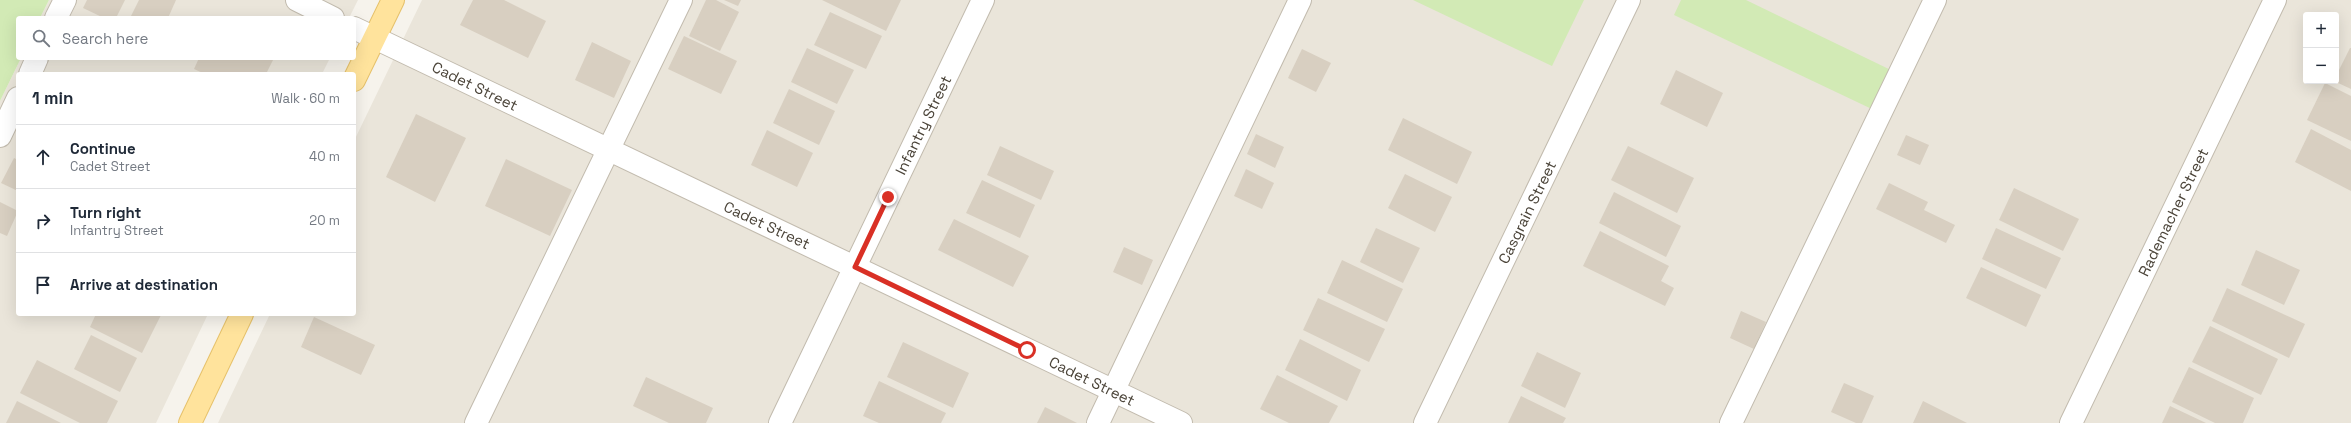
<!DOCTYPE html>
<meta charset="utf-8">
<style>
:root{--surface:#fff;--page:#f6f6f7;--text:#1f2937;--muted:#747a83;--line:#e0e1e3}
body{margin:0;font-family:"Space Grotesk",sans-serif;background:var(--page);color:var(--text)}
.controls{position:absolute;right:12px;top:12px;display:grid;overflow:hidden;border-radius:4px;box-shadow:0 4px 16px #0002}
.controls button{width:36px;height:36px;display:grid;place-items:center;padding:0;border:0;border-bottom:1px solid var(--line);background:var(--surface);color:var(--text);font:20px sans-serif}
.stop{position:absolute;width:12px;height:12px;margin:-9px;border:3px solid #d93025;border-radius:50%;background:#fff}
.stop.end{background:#d93025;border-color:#fff;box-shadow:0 1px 4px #0008}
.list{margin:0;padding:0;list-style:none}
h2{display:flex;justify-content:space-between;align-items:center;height:52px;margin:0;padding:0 16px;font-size:17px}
h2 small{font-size:13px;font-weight:400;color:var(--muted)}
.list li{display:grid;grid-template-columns:26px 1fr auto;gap:12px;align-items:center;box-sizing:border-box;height:64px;padding:0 16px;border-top:1px solid var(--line)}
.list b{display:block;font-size:15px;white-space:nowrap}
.list p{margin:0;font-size:13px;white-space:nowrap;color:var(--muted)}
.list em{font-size:13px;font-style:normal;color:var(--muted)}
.icon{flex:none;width:22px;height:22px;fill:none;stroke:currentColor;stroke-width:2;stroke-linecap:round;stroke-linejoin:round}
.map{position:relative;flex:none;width:2351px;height:423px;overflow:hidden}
.search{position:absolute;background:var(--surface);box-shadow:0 4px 16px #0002;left:16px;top:16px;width:340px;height:44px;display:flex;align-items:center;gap:10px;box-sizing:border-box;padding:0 14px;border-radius:4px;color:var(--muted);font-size:15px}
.panel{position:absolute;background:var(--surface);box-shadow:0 4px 16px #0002;left:16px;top:72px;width:340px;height:244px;border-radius:4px}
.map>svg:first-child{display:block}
</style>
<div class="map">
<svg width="2351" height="423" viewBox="0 0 2351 423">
<rect width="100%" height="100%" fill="#f6f3ec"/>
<g fill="#eae5da" fill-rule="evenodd">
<path d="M 49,0 L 358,0 L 349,18 L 40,18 Z"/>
<path d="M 422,0 L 2351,0 L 2351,423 L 218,423 L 270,314 L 354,314 L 354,141 ZM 2306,15 L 2336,15 L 2336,81 L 2306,81 Z"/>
<path d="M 21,58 L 330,58 L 322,74 L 18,74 L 18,314 L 208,314 L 156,423 L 0,423 L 0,101 Z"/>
</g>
<g fill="#d2eab5">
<path d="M 0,0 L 49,0 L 40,18 L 18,18 L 18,58 L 21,58 L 0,101 Z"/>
<path d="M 1413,0 L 1584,0 L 1552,66 Z"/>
<path d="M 1681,0 L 1746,0 L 1895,72 L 1876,111 L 1674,15 Z"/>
</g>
<g fill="#d8cfc1">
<path d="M 87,0 L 125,0 L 116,18 L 104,18 L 83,8 Z"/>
<path d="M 139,0 L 176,0 L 168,18 L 130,18 Z"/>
<path d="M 473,0 L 504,0 L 546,21 L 528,58 L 460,25 Z"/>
<path d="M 706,0 L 716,0 L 739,12 L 720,51 L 689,36 Z"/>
<path d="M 724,0 L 741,0 L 738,6 Z"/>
<path d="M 822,0 L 901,0 L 886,31 Z"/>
<path d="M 830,12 L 882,36 L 866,69 L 814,45 Z"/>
<path d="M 684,36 L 737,61 L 721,94 L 668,69 Z"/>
<path d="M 592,42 L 631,61 L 614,98 L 575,80 Z"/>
<path d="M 807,48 L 854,70 L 837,104 L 791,82 Z"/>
<path d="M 2350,48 L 2351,48 L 2351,89 L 2336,82 L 2336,76 Z"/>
<path d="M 1302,49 L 1331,63 L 1316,92 L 1288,78 Z"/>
<path d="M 199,58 L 274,58 L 266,74 L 205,74 L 194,69 Z"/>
<path d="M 1676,70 L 1723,93 L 1707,127 L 1660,104 Z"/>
<path d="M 2325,83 L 2351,96 L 2351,141 L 2307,120 Z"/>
<path d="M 789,89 L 835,111 L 819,145 L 773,123 Z"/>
<path d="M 416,114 L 466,138 L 435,202 L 386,177 Z"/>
<path d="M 1403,118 L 1472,152 L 1457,184 L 1388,150 Z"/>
<path d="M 2311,129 L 2351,150 L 2351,191 L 2295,162 Z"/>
<path d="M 767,130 L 813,153 L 797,187 L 751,165 Z"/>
<path d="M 1256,134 L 1284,147 L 1275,168 L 1247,154 Z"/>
<path d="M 1906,135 L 1929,145 L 1920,165 L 1897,155 Z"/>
<path d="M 1000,146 L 1054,171 L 1041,200 L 987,175 Z"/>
<path d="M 1628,146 L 1694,178 L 1677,213 L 1611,180 Z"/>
<path d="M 14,158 L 18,160 L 18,191 L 1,183 Z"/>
<path d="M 506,159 L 572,190 L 550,236 L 485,206 Z"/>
<path d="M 1246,169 L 1274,183 L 1262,209 L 1234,196 Z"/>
<path d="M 1405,174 L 1452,197 L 1435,232 L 1388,208 Z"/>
<path d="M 982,180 L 1035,205 L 1020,238 L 966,213 Z"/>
<path d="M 1889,183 L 1928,202 L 1924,210 L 1955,225 L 1946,243 L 1876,209 Z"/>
<path d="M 2014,188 L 2079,219 L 2063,251 L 1999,220 Z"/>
<path d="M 1614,192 L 1681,226 L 1666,257 L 1599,223 Z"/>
<path d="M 0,202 L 18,211 L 7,236 L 0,233 Z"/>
<path d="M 954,219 L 1029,256 L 1013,287 L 938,250 Z"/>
<path d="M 1376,228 L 1420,248 L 1403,283 L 1360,262 Z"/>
<path d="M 1996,228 L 2061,258 L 2046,289 L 1982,259 Z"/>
<path d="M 1600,231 L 1669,266 L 1661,281 L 1674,288 L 1665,306 L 1583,266 Z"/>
<path d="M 1124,247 L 1153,260 L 1142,285 L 1113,272 Z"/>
<path d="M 2256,250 L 2300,270 L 2284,305 L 2241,285 Z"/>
<path d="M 1342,260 L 1403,289 L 1387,322 L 1327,293 Z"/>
<path d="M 1981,267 L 2041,295 L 2026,327 L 1966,298 Z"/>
<path d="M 2227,288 L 2305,324 L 2289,358 L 2212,321 Z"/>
<path d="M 1318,298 L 1385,329 L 1369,362 L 1303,330 Z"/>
<path d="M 1741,311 L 1766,322 L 1754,349 L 1730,338 Z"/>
<path d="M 96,314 L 158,314 L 161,315 L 142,353 L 90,327 Z"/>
<path d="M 314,317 L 375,345 L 361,375 L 301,347 Z"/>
<path d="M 2210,326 L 2278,359 L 2261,395 L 2192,362 Z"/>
<path d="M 91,335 L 137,358 L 120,392 L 74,369 Z"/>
<path d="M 1300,339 L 1361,370 L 1347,401 L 1285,370 Z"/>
<path d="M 903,342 L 969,373 L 953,408 L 887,377 Z"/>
<path d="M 1537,352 L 1581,373 L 1565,408 L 1521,386 Z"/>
<path d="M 37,360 L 118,401 L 107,423 L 80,423 L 20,393 Z"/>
<path d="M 2189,367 L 2254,398 L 2243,423 L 2215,423 L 2172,402 Z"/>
<path d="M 1277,375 L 1338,406 L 1329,423 L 1289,423 L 1260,409 Z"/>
<path d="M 646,377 L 713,408 L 706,423 L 669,423 L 633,406 Z"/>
<path d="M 879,381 L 946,413 L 941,423 L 879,423 L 863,416 Z"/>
<path d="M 1844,383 L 1874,396 L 1862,423 L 1856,423 L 1831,412 Z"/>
<path d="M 1521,396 L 1566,418 L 1563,423 L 1508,423 Z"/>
<path d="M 17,401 L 61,423 L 6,423 Z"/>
<path d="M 1923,401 L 1967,423 L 1913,423 Z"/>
<path d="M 2170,406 L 2206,423 L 2162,423 Z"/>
<path d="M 1045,407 L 1077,423 L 1037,423 Z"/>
</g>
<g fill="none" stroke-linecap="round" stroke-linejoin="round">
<g stroke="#c2bbae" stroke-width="24">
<g id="minor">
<path d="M 297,0 L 333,18"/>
<path d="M 56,18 L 65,0"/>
<path d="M 354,28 L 1181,423"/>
<path d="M 30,74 L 37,58"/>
<path d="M 0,136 L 18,98"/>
<path d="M 476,423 L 681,0"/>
<path d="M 780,423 L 983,0"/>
<path d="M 1098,423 L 1300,0"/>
<path d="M 1425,423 L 1629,0"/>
<path d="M 1731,423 L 1935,0"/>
<path d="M 2071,423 L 2275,0"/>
</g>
</g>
<g stroke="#e6c16a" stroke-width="24">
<g id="major">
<path d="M 354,80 L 393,0"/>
<path d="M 190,423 L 242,314"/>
</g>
</g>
<use href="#minor" stroke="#fff" stroke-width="22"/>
<use href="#major" stroke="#ffe39c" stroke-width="22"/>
</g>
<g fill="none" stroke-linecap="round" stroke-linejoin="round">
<path stroke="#d93025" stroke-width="5" d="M 888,197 L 855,267 L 1027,350"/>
</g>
<g text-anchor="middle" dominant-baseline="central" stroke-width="3.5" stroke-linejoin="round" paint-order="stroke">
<g font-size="15" fill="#4b4439" stroke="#fff">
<text transform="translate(475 86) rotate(26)">Cadet Street</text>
<text transform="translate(923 125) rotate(-64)">Infantry Street</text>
<text transform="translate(1527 212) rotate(-64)">Casgrain Street</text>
<text transform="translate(2173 212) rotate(-64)">Rademacher Street</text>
<text transform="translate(767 225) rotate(25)">Cadet Street</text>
<text transform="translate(1092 381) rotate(26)">Cadet Street</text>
</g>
</g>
</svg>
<div class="controls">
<button>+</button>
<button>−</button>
</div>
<div class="stop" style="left:1027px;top:350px"></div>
<div class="stop end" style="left:888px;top:197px"></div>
<div class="search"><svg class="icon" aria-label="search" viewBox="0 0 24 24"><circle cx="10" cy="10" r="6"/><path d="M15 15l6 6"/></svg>Search here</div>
<section class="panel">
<h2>1 min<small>Walk · 60 m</small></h2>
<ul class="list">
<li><svg class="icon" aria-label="ahead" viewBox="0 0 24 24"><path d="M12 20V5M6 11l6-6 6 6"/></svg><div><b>Continue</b><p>Cadet Street</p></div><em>40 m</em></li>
<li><svg class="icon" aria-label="right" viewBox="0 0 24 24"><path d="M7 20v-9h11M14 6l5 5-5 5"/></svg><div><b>Turn right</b><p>Infantry Street</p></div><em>20 m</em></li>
<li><svg class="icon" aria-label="arrive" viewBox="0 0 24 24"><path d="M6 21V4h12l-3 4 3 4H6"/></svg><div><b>Arrive at destination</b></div></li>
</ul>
</section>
</div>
